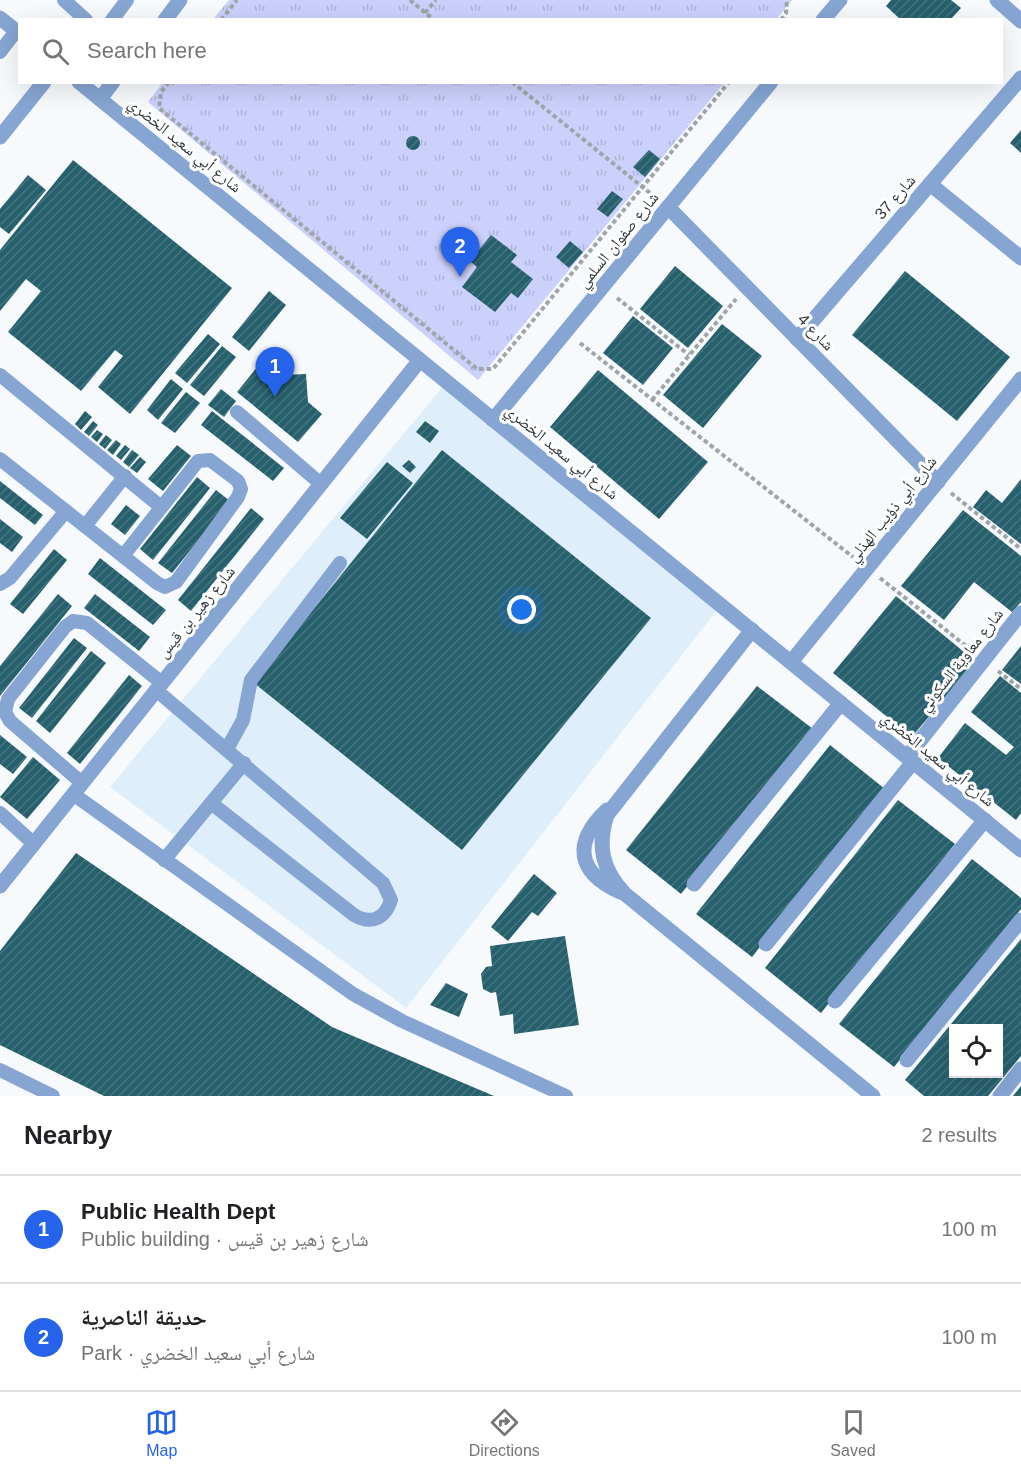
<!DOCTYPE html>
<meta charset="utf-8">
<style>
:root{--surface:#fff;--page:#f2f2f2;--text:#202124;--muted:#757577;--line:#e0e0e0;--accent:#2563eb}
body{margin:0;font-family:Helvetica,"Noto Naskh Arabic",sans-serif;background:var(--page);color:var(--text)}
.controls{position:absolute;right:18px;bottom:18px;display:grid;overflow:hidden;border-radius:0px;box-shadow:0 6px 24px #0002}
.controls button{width:54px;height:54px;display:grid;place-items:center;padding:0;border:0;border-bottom:2px solid var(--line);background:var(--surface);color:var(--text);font:30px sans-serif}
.you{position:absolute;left:522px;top:610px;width:21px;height:21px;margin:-15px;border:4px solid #fff;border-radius:50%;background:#1a73e8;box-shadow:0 0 0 9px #1a73e833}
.badge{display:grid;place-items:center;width:39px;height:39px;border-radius:50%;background:var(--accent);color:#fff;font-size:20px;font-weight:700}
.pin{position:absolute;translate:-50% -50px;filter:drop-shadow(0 2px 3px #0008)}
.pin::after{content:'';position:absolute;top:32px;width:21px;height:18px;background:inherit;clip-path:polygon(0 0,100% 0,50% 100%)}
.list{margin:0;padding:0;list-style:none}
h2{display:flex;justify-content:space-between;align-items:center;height:78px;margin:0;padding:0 24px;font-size:26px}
h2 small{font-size:20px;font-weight:400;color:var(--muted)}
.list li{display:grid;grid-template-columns:39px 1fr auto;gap:18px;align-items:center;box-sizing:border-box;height:108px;padding:0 24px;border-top:2px solid var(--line)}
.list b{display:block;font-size:22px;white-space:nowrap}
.list p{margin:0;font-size:20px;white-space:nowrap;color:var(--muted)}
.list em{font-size:20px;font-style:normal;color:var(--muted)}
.icon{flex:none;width:33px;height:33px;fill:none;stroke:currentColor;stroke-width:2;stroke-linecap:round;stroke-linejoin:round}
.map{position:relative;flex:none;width:1021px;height:1096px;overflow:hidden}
.search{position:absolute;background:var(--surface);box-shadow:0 6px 24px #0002;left:18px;right:18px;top:18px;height:66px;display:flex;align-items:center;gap:15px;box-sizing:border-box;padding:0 21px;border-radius:0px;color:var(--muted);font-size:22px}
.sheet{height:294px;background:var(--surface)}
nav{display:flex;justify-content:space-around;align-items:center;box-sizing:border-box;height:84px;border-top:2px solid var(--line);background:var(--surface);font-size:16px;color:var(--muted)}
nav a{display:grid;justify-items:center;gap:3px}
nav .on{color:var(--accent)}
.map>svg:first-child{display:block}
</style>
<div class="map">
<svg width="1021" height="1096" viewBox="0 0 1021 1096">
<defs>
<pattern id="park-tufts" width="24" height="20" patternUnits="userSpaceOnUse" patternTransform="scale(1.5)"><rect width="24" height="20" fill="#ccd1fc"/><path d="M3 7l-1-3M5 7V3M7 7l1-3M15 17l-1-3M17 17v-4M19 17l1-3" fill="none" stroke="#afb4d9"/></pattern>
<pattern id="building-hatch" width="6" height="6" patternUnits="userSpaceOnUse" patternTransform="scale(1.5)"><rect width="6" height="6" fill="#26606d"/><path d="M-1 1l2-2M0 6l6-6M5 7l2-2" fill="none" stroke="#45747e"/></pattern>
</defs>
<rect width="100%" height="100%" fill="#f6fafd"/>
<path fill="#deeffb" d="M 445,384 L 717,610 L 406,1008 L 110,787 Z"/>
<g fill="url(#park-tufts)">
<path d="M 229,0 L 792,0 L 776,20 L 213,19 Z"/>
<path d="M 163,82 L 724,83 L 478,380 L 148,102 Z"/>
</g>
<g fill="url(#building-hatch)" fill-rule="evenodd">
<path d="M 891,0 L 951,0 L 961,8 L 950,20 L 901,20 L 886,6 Z"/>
<path d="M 1021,130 L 1021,153 L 1010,143 Z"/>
<circle cx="413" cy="143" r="7"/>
<path d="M 649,150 L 660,159 L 645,177 L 633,167 Z"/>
<path d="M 73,160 L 232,288 L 130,414 L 98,387 L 123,356 L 115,350 L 81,391 L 8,332 L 41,291 L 26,279 L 0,311 L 0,250 Z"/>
<path d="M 28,175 L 46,190 L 9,234 L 0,227 L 0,209 Z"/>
<path d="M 612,191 L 623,199 L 608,217 L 597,209 Z"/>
<path d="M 491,235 L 517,255 L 511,262 L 533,279 L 518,298 L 511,293 L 495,312 L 462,287 L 477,267 L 470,261 Z"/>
<path d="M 570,241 L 583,252 L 569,268 L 556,257 Z"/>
<path d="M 675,266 L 723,306 L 688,348 L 640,309 Z"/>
<path d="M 905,271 L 1010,357 L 957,421 L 852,335 Z"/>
<path d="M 269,291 L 286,305 L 249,351 L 232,337 Z"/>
<path d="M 633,316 L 673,348 L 643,385 L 603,353 Z"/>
<path d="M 722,324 L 762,356 L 703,428 L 663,395 Z"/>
<path d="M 208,334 L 220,344 L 187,383 L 175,373 Z"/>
<path d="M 222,346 L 236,357 L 204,396 L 190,385 Z"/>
<path d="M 263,360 L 281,375 L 306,374 L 308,402 L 322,414 L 298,442 L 237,392 Z"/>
<path d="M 598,370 L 708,462 L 659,519 L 550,427 Z"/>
<path d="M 171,379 L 183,389 L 158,420 L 147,410 Z"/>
<path d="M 221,389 L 236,401 L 224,417 L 208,405 Z"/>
<path d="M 186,392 L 200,403 L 175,433 L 161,423 Z"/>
<path d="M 85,411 L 92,417 L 81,430 L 75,424 Z"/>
<path d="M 212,411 L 284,468 L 273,481 L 201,425 Z"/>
<path d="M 93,421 L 98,425 L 89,436 L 84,432 Z"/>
<path d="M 425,421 L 439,431 L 430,443 L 416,432 Z"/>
<path d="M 97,430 L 103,434 L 97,442 L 91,437 Z"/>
<path d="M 106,435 L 112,440 L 105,449 L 99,444 Z"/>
<path d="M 116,440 L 121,444 L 113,455 L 107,450 Z"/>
<path d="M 125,445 L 130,449 L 121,460 L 116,456 Z"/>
<path d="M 177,445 L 191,456 L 163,491 L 148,479 Z"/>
<path d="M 132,450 L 139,455 L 129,467 L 123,462 Z"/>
<path d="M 442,450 L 651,618 L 462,850 L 254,683 Z"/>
<path d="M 140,457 L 146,462 L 137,473 L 130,468 Z"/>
<path d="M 409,460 L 416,467 L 410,473 L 402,466 Z"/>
<path d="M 387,462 L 413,483 L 367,539 L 340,518 Z"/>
<path d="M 197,477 L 210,488 L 153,560 L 140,549 Z"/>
<path d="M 1021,479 L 1021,544 L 973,507 L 986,490 L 1002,503 Z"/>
<path d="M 0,481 L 43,515 L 35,525 L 0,498 Z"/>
<path d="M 216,490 L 230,501 L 172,573 L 158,563 Z"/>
<path d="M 126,505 L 140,516 L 125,535 L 111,524 Z"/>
<path d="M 251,508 L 264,519 L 191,611 L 178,600 Z"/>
<path d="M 963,510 L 1021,556 L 1021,602 L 1012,612 L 974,582 L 944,620 L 901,586 Z"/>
<path d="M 0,519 L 23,537 L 12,552 L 0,543 Z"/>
<path d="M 54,549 L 67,560 L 23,614 L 10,604 Z"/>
<path d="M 100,558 L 166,610 L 153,625 L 88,574 Z"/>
<path d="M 58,594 L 72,606 L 0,696 L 0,666 Z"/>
<path d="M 95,594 L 150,637 L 139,651 L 84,608 Z"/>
<path d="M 896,596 L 975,661 L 912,737 L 833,673 Z"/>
<path d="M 74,638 L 87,648 L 32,718 L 19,708 Z"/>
<path d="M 1021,646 L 1021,684 L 1002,670 Z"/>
<path d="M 91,651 L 106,663 L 50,733 L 36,721 Z"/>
<path d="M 129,675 L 142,686 L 80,764 L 67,753 Z"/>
<path d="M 1000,676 L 1021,693 L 1021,813 L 1016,820 L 938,758 L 965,723 L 1006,755 L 1014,747 L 971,712 Z"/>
<path d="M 757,686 L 813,729 L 681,894 L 626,850 Z"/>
<path d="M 0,735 L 27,757 L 13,774 L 0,764 Z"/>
<path d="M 830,745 L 885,789 L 752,957 L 696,914 Z"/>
<path d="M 33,757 L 60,780 L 27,819 L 0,797 Z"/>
<path d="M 898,800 L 955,844 L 821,1013 L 765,968 Z"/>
<path d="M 76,853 L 332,1027 L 494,1096 L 104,1096 L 0,1045 L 0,951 Z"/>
<path d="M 972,859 L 1021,898 L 1021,909 L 894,1067 L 839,1024 Z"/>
<path d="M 534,874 L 557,893 L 538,916 L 532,912 L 508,941 L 491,927 Z"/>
<path d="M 565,936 L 579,1025 L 514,1034 L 513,1014 L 500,1016 L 496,992 L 491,993 L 483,989 L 481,974 L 486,967 L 492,966 L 490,946 Z"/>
<path d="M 1021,939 L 1021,1056 L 988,1096 L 924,1096 L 905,1080 ZM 954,1028 L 998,1028 L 998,1074 L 954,1074 Z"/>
<path d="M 446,983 L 468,994 L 459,1017 L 430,1005 Z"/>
<path d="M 1021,1086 L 1021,1096 L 1013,1096 Z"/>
</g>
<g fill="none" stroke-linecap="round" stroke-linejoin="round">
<g stroke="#9fa5a9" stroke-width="4" stroke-dasharray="4.5 3" stroke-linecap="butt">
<path d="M 410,0 L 434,20"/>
<path d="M 425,13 L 436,0"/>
<path d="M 221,20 L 237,0"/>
<path d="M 781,20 L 786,13 L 787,0"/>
<path d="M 169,82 L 161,92 L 159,108 L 477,369 L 493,369 L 729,82"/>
<path d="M 512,82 L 655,197"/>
<path d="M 617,298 L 689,355"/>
<path d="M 580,343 L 853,557"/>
<path d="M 652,400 L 736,299"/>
<path d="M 951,493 L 1021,549"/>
<path d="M 880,578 L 971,650"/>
<path d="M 998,671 L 1021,689"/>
</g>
<g stroke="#86a5d2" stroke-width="14">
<path d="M 64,0 L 86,20"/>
<path d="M 112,20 L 127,0"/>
<path d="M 0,52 L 16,31"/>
<path d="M 0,375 L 161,507"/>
<path d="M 237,412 L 321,484"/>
<path d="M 0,459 L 157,583 L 165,587 L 176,582 L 238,497 L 241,489 L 238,481 L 210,460 L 198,461 L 123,556"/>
<path d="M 85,526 L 125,476"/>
<path d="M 0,584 L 10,578 L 66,511"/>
<path d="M 156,690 L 383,883 L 391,900 C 385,919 371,925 354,915 L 211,803"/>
<path d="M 227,749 L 243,720 L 251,680 L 340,563"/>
<path d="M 82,783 L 10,721 L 5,712 L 8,699 L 65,627 L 73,621 L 87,623 L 162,683"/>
<path d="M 73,794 L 353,994 L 402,1021 L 566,1096"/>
<path d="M 0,813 L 34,844"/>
<path d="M 164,860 L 244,763"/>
<path d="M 0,1070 L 53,1096"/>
</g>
<g stroke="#86a5d2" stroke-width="15">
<path d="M 997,0 L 1021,21"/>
<path d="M 0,18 L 20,34"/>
<path d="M 165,20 L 180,0"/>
<path d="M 823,20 L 840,0"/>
<path d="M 79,82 L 1021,850"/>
<path d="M 100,99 L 113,82"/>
<path d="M 0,137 L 44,82"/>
<path d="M 930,184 L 1021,258"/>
<path d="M 668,207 L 938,482"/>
<path d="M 797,339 L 1021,78"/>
<path d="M 493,420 L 771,82"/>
<path d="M 752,630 L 607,815 C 597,846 602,870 625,894 L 873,1096"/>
<path d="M 791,662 L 1021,379"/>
<path d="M 907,757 L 1021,613"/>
<path d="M 607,810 C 573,842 576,872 620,892"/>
<path d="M 694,884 L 841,703"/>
<path d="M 0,886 L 420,360"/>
<path d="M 766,944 L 913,762"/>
<path d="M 835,1001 L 985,820"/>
<path d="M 907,1060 L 1021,920"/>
<path d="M 1000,1096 L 1021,1069"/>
</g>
</g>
<g text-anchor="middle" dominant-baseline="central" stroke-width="6" stroke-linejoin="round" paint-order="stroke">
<g font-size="16" fill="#2c353a" stroke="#fff">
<text transform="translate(185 145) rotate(39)">شارع أبي سعيد الخضري</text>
<text transform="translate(895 197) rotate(-49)">شارع 37</text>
<text transform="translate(618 240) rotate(-51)">شارع صفوان السلمي</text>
<text transform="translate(816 332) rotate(46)">شارع 4</text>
<text transform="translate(562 452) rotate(39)">شارع أبي سعيد الخضري</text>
<text transform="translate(892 509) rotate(-51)">شارع أبي ذؤيب الهذلي</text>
<text transform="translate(196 612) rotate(-51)">شارع زهير بن قيس</text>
<text transform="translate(961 660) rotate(-52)">شارع معاوية السكوني</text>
<text transform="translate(938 759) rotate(39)">شارع أبي سعيد الخضري</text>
</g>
</g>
</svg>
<div class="controls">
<button><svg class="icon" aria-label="locate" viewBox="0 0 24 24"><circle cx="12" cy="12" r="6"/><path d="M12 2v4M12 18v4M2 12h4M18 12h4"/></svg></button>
</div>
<div class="you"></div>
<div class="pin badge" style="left:275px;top:397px">1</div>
<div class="pin badge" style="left:460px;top:277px">2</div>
<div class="search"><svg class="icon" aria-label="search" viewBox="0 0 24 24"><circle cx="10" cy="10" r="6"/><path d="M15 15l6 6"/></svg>Search here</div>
</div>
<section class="sheet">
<h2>Nearby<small>2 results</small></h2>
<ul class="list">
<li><span class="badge">1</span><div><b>Public Health Dept</b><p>Public building · شارع زهير بن قيس</p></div><em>100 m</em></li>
<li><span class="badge">2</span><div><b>حديقة الناصرية</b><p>Park · شارع أبي سعيد الخضري</p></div><em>100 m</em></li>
</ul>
</section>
<nav>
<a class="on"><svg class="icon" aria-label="map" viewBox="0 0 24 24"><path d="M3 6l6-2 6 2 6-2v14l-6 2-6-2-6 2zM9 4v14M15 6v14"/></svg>Map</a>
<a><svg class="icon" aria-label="directions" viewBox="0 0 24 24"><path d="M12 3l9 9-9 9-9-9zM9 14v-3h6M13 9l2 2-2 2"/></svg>Directions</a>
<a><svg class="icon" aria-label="saved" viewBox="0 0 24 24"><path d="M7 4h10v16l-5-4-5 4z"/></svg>Saved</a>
</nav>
